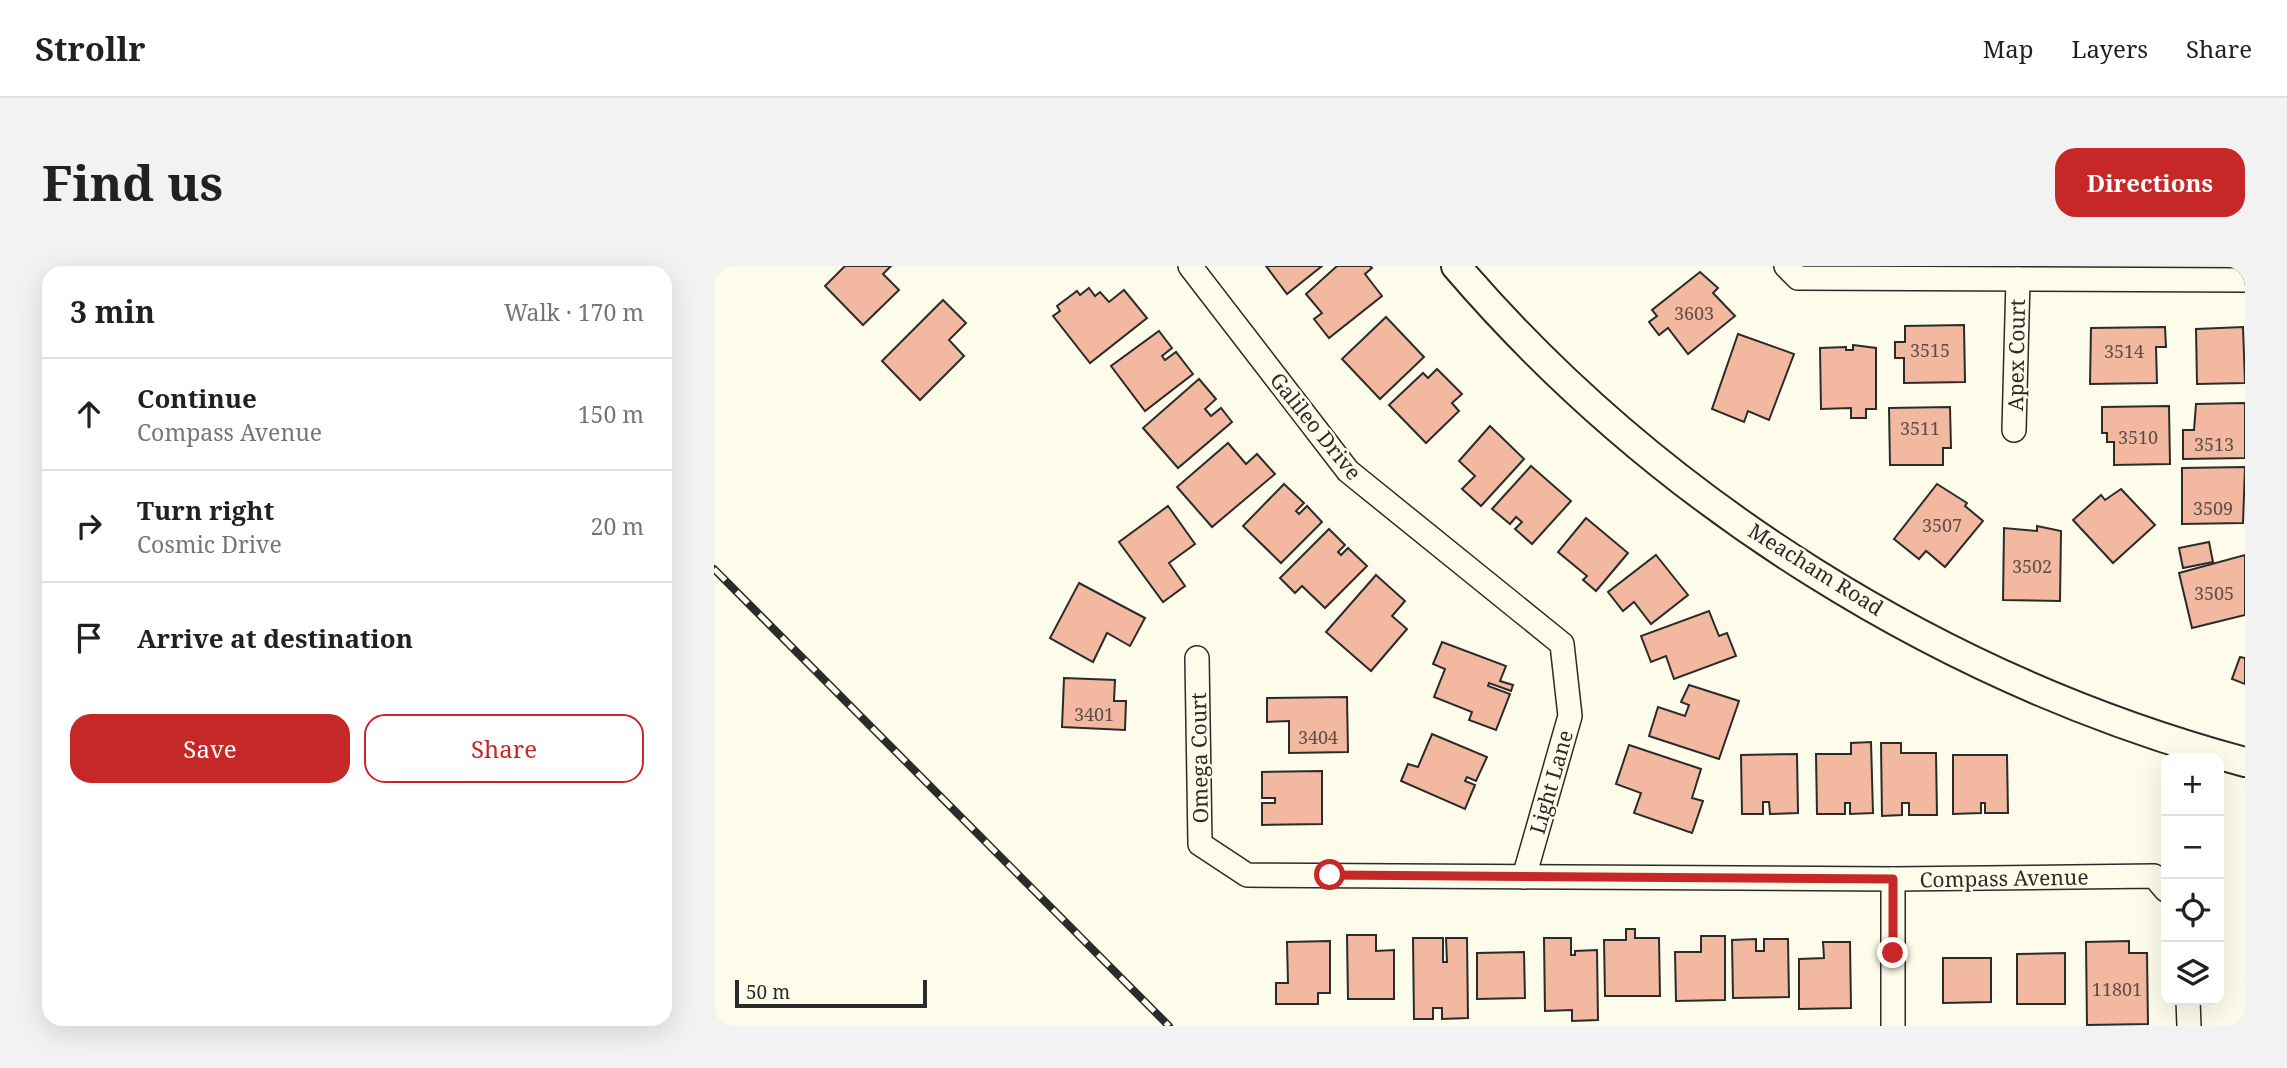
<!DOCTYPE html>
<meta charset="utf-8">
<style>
:root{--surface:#fff;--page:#f2f2f2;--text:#202124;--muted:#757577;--line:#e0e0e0;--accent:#c62828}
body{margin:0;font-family:"Noto Serif",serif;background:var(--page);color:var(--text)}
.controls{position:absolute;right:21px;bottom:21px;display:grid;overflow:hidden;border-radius:14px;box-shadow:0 7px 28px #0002}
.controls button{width:63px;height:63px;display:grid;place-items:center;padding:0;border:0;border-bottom:2px solid var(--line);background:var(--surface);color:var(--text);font:35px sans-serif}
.scale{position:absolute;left:21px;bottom:18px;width:192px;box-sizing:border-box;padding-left:7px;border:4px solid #2b2b2b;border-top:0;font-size:19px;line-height:24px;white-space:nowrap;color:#2b2b2b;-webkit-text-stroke:5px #fdfbea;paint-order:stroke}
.stop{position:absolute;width:21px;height:21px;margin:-16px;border:5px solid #c62828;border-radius:50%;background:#fff}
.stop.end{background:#c62828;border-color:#fff;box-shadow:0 2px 7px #0008}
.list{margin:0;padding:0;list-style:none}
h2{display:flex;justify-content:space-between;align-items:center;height:91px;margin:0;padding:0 28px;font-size:30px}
h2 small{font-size:23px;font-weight:400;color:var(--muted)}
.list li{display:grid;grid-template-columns:46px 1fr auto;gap:21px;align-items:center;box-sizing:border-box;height:112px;padding:0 28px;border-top:2px solid var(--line)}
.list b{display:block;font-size:26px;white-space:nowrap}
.list p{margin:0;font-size:23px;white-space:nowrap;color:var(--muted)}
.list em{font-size:23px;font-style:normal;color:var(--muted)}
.actions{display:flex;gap:14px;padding:21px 28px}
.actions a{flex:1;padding:16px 0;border:2px solid var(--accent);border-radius:21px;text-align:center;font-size:24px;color:var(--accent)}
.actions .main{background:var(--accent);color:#fff}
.icon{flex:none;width:38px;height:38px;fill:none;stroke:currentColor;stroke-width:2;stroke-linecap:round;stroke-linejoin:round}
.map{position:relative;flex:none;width:1531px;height:760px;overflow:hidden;border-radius:21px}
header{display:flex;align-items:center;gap:42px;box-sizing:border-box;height:98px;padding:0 35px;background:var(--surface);border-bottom:2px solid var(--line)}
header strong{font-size:33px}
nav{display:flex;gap:38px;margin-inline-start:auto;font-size:24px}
.intro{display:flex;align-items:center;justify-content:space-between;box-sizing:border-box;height:168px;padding:0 42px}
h1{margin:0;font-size:49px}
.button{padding:18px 32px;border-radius:21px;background:var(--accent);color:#fff;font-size:24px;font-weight:700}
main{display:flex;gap:42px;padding:0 42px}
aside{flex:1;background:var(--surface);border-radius:21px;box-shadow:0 7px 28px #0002}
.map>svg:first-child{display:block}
</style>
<header>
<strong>Strollr</strong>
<nav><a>Map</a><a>Layers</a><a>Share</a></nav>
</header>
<div class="intro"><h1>Find us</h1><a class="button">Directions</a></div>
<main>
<aside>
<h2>3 min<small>Walk · 170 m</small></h2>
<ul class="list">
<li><svg class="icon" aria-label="ahead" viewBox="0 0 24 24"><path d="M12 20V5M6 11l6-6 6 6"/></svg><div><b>Continue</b><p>Compass Avenue</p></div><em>150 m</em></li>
<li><svg class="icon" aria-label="right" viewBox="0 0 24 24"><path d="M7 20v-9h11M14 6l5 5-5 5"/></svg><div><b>Turn right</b><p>Cosmic Drive</p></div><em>20 m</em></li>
<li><svg class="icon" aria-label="arrive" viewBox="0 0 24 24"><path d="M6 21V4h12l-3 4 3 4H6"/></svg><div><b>Arrive at destination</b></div></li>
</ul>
<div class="actions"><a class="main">Save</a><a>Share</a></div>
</aside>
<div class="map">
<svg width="1531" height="760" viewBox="0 0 1531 760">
<rect width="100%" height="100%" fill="#fdfbea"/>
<g fill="#f2b8a0" stroke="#2b2b2b" stroke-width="2">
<path d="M 131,0 L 177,0 L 169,8 L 185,24 L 149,59 L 111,20 Z"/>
<path d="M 552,0 L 608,0 L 573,28 Z"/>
<path d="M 623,0 L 656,0 L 658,2 L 651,8 L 668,30 L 615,72 L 600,53 L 608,47 L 592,28 Z"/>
<path d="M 986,6 L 1004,22 L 999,27 L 1021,50 L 974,88 L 954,62 L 945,69 L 935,56 L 943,50 L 938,44 Z"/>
<path d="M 375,22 L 381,30 L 386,26 L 395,36 L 410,24 L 433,52 L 376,97 L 339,50 L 346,45 L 343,40 L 363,25 L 366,29 Z"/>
<path d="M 229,34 L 252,57 L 235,74 L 250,90 L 206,134 L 168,95 Z"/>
<path d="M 672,51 L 710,91 L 666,133 L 628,93 Z"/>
<path d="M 1250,59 L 1251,116 L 1190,117 L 1190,92 L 1181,92 L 1181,76 L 1191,76 L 1191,60 Z"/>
<path d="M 1451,61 L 1452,81 L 1442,81 L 1443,117 L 1376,118 L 1377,62 Z"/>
<path d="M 1529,61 L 1531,117 L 1483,118 L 1482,63 Z"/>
<path d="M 445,65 L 458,82 L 448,90 L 451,94 L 462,86 L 479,108 L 431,145 L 397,100 Z"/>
<path d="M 1024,68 L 1080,88 L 1055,154 L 1034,145 L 1030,156 L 998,143 Z"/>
<path d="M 1139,79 L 1162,82 L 1162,143 L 1152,143 L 1152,152 L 1137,152 L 1137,142 L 1107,143 L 1106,82 L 1132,81 L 1132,84 L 1139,84 Z"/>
<path d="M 723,103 L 748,128 L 738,137 L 745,145 L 712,177 L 675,139 L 709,107 L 714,112 Z"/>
<path d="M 485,113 L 502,133 L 491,143 L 497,150 L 507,142 L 518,156 L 464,202 L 429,162 Z"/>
<path d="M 1531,137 L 1531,192 L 1469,193 L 1469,164 L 1480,164 L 1482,138 Z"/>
<path d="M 1455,140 L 1456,198 L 1400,199 L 1400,176 L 1393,176 L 1393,167 L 1388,167 L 1388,141 Z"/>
<path d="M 1236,141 L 1237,182 L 1229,182 L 1229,199 L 1176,199 L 1175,142 Z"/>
<path d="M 776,160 L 810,193 L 767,240 L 748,223 L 761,210 L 745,195 Z"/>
<path d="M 514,177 L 532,198 L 543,188 L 561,208 L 498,261 L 463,221 Z"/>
<path d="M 817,200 L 857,235 L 818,278 L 801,263 L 808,256 L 802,251 L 796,258 L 778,243 Z"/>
<path d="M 1531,201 L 1529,257 L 1468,258 L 1468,202 Z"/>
<path d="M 570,218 L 590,237 L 582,245 L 585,248 L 593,240 L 608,256 L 567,297 L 529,260 Z"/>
<path d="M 1223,218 L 1253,237 L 1251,240 L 1269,255 L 1231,301 L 1212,285 L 1205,293 L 1180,273 Z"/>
<path d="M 1407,223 L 1441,259 L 1399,297 L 1359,254 L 1387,229 L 1391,234 Z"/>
<path d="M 454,240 L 481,278 L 455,297 L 471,320 L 449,336 L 405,276 Z"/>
<path d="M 872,252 L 914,287 L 882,325 L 869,314 L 873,310 L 844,286 Z"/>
<path d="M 1323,260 L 1347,265 L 1346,335 L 1289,334 L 1290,262 L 1323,265 Z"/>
<path d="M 615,263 L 631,279 L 624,286 L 627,289 L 634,282 L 653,300 L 611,342 L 588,320 L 581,327 L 566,312 Z"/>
<path d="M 1495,276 L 1499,296 L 1469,302 L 1465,282 Z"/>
<path d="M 942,289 L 974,329 L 937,358 L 920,336 L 909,345 L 894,326 Z"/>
<path d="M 1531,289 L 1531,349 L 1478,362 L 1465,307 Z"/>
<path d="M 662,309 L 691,335 L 678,350 L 693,363 L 657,405 L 612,366 Z"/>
<path d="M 365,317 L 431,352 L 416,380 L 393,367 L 379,396 L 336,372 Z"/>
<path d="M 995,345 L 1005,370 L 1013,367 L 1022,390 L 960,413 L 952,390 L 937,396 L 927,370 Z"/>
<path d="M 728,376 L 792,400 L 786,415 L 799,419 L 797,425 L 775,417 L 774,420 L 796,428 L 782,464 L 755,454 L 758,446 L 720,431 L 731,403 L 719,398 Z"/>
<path d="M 1526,391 L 1531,392 L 1531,418 L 1518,413 Z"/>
<path d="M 350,412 L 401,414 L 400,435 L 412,435 L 411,464 L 348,461 Z"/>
<path d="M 975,419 L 1025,435 L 1005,493 L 935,470 L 944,441 L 971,450 L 975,439 L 967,436 Z"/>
<path d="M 633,431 L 634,486 L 575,487 L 575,455 L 553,456 L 553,432 Z"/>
<path d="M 718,468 L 773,491 L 762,515 L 753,511 L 751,515 L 761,519 L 751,543 L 687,515 L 694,498 L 704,501 Z"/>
<path d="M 1157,476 L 1159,547 L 1136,548 L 1136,537 L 1131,537 L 1131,548 L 1103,548 L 1102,488 L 1137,488 L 1137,477 Z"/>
<path d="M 1167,477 L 1187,477 L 1187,487 L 1222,487 L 1223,549 L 1195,549 L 1195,537 L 1188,537 L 1188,549 L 1168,550 Z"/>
<path d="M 915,479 L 987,503 L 978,532 L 989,535 L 978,567 L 920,547 L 927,527 L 902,518 Z"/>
<path d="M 1083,488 L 1084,547 L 1056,548 L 1055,536 L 1049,536 L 1049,548 L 1028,548 L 1027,489 Z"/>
<path d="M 1239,489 L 1293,489 L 1294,547 L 1271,547 L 1271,537 L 1267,537 L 1267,547 L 1239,548 Z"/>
<path d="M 608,505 L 608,558 L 548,559 L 548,537 L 561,537 L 561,532 L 548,532 L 548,506 Z"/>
<path d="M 912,663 L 921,663 L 921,672 L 945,672 L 946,730 L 891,730 L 890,674 L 912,674 Z"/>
<path d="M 633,669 L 662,669 L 662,685 L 680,684 L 680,733 L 634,733 Z"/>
<path d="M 987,670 L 1011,670 L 1011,734 L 962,735 L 961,686 L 987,686 Z"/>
<path d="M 699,672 L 729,672 L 729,696 L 733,696 L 732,672 L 753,672 L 754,752 L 728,753 L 728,742 L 719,742 L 719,753 L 700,753 Z"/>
<path d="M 830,672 L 857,672 L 857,689 L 861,689 L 861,685 L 883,684 L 884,754 L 858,755 L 858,744 L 831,745 Z"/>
<path d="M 1042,673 L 1042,685 L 1050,685 L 1050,673 L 1074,673 L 1075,731 L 1019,732 L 1018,674 Z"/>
<path d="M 616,675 L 616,727 L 604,727 L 604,738 L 562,738 L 562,717 L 574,717 L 573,676 Z"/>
<path d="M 1415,675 L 1415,687 L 1433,687 L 1434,758 L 1373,759 L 1372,676 Z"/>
<path d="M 1109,676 L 1136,676 L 1137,742 L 1085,743 L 1085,693 L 1110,692 Z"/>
<path d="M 810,686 L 811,732 L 763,733 L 763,687 Z"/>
<path d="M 1351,687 L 1351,738 L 1303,738 L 1303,688 Z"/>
<path d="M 1229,692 L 1277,692 L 1277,736 L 1229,737 Z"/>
</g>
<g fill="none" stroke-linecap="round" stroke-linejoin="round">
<g stroke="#2b2b2b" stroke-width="26">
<g id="minor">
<path d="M 476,0 L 634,205 L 848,378 L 856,450 L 810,611"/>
<path d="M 1072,0 L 1084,12 L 1531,14"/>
<path d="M 1300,164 L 1304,13"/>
<path d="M 483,392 L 486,578 L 533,609 L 1179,613 L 1440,610 L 1452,624"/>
<path d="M 1179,613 L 1179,760"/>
<path d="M 1474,734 L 1475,760"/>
</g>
</g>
<g stroke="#2b2b2b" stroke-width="32">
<path id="tertiary" d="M 742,0 C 945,237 1230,415 1531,496"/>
</g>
<use href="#minor" stroke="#fdfbea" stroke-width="23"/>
<use href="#tertiary" stroke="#fdfbea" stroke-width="28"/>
<g stroke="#2b2b2b" stroke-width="8">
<path id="rail" d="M 0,303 L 455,760"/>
</g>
<use href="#rail" stroke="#fdfbea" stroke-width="5" stroke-dasharray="16" stroke-linecap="butt"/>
</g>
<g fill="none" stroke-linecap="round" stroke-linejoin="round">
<path stroke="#c62828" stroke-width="9" d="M 616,609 L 1179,613 L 1179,687"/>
</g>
<g text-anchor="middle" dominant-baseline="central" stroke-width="5" stroke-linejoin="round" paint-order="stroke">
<g font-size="18" fill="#5d4e48">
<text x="980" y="47">3603</text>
<text x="1216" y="84">3515</text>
<text x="1410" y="85">3514</text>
<text x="1206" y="162">3511</text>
<text x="1424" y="171">3510</text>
<text x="1500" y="178">3513</text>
<text x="1499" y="242">3509</text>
<text x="1228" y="259">3507</text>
<text x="1318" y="300">3502</text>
<text x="1500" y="327">3505</text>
<text x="380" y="448">3401</text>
<text x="604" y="471">3404</text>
<text x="1403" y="723">11801</text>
</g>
<g font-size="21" fill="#2b2b2b" stroke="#fdfbea">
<text transform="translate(1302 89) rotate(-89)">Apex Court</text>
<text transform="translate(602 160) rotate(51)">Galileo Drive</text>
<text transform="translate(1102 303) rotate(32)">Meacham Road</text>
<text transform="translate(485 492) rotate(-91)">Omega Court</text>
<text transform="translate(837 516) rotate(-74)">Light Lane</text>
<text transform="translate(1290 612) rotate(-1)">Compass Avenue</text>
</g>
</g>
</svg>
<div class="controls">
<button>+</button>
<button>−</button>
<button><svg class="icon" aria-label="locate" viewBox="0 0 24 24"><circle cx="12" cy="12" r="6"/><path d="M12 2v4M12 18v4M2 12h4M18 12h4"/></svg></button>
<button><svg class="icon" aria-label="layers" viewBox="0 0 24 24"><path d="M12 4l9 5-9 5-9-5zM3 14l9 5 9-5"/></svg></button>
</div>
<div class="scale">50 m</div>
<div class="stop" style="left:616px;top:609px"></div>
<div class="stop end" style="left:1179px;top:687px"></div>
</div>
</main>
